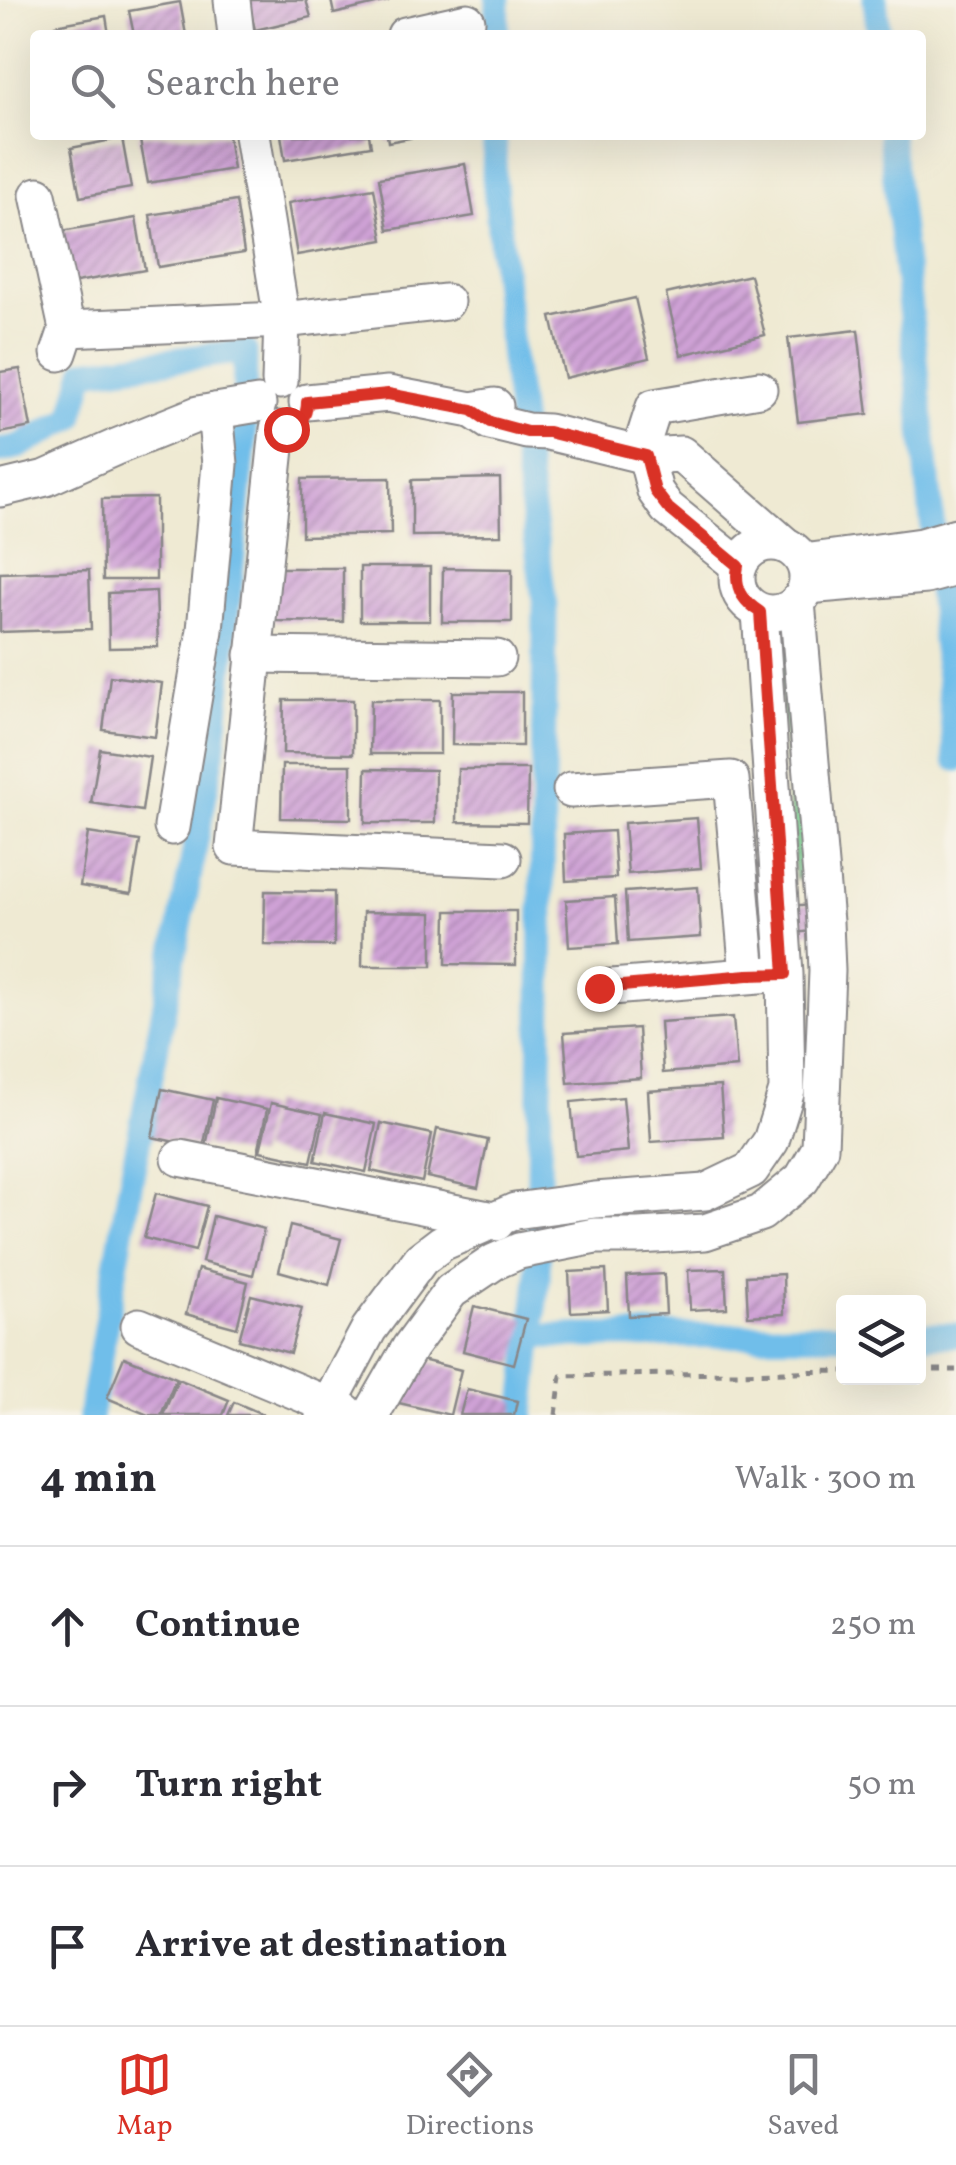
<!DOCTYPE html>
<meta charset="utf-8">
<style>
:root{--surface:#fff;--page:#f2f2f3;--text:#2b2b33;--muted:#7c7c81;--line:#e1e1e2;--accent:#d93025}
body{margin:0;font-family:Vollkorn,serif;background:var(--page);color:var(--text)}
.controls{position:absolute;right:30px;bottom:30px;display:grid;overflow:hidden;border-radius:10px;box-shadow:0 10px 40px #0002}
.controls button{width:90px;height:90px;display:grid;place-items:center;padding:0;border:0;border-bottom:2px solid var(--line);background:var(--surface);color:var(--text);font:50px sans-serif}
.stop{position:absolute;width:30px;height:30px;margin:-22px;border:8px solid #d93025;border-radius:50%;background:#fff}
.stop.end{background:#d93025;border-color:#fff;box-shadow:0 2px 10px #0008}
.list{margin:0;padding:0;list-style:none}
h2{display:flex;justify-content:space-between;align-items:center;height:130px;margin:0;padding:0 40px;font-size:42px}
h2 small{font-size:32px;font-weight:400;color:var(--muted)}
.list li{display:grid;grid-template-columns:65px 1fr auto;gap:30px;align-items:center;box-sizing:border-box;height:160px;padding:0 40px;border-top:2px solid var(--line)}
.list b{display:block;font-size:38px;white-space:nowrap}
.list em{font-size:32px;font-style:normal;color:var(--muted)}
.icon{flex:none;width:55px;height:55px;fill:none;stroke:currentColor;stroke-width:2;stroke-linecap:round;stroke-linejoin:round}
.map{position:relative;flex:none;width:956px;height:1415px;overflow:hidden}
.search{position:absolute;background:var(--surface);box-shadow:0 10px 40px #0002;left:30px;right:30px;top:30px;height:110px;display:flex;align-items:center;gap:25px;box-sizing:border-box;padding:0 35px;border-radius:10px;color:var(--muted);font-size:38px}
.sheet{height:610px;background:var(--surface)}
nav{display:flex;justify-content:space-around;align-items:center;box-sizing:border-box;height:140px;border-top:2px solid var(--line);background:var(--surface);font-size:28px;color:var(--muted)}
nav a{display:grid;justify-items:center;gap:5px}
nav .on{color:var(--accent)}
.map>svg:first-child{display:block}
</style>
<div class="map">
<svg width="956" height="1415" viewBox="0 0 956 1415">
<defs>
<pattern id="grass-dots" width="8" height="8" patternUnits="userSpaceOnUse" patternTransform="scale(2.5)"><rect width="8" height="8" fill="#84d698"/><path d="M2 2h.1M6 6h.1" fill="none" stroke="#72b784" stroke-width="1.8" stroke-linecap="round"/></pattern>
<pattern id="building-hatch" width="6" height="6" patternUnits="userSpaceOnUse" patternTransform="scale(2.5)"><rect width="6" height="6" fill="#cfa2d6"/><path d="M-1 1l2-2M0 6l6-6M5 7l2-2" fill="none" stroke="#a884af"/></pattern>
</defs>
<rect width="100%" height="100%" fill="#f7f3e8"/>
<filter id="ink" filterUnits="userSpaceOnUse"><feTurbulence type="fractalNoise" baseFrequency=".01" numOctaves="2"/><feDisplacementMap in="SourceGraphic" scale="20" xChannelSelector="R" yChannelSelector="G"/><feConvolveMatrix kernelMatrix="1 2 1 2 8 2 1 2 1" color-interpolation-filters="sRGB"/></filter>
<filter id="wash" filterUnits="userSpaceOnUse"><feTurbulence type="fractalNoise" baseFrequency=".0048" numOctaves="4" result="noise"/><feDisplacementMap in="SourceGraphic" scale="40" xChannelSelector="R" yChannelSelector="G"/><feGaussianBlur stdDeviation="2.25" result="paint"/><feColorMatrix in="noise" values="0 0 0 0 0 0 0 0 0 0 0 0 0 0 0 0 0 1.4 0 .05"/><feComposite in="paint" operator="in"/></filter>
<g filter="url(#wash)">
<rect width="100%" height="100%" fill="#efead3"/>
<path fill="url(#grass-dots)" stroke="#537c6a" stroke-width="2.5" d="M 778,643 L 790,643 L 809,879 L 795,878 Z"/>
<g fill="none" stroke-linecap="round" stroke-linejoin="round">
<g stroke="#6fbeea" stroke-width="25">
<path d="M 875,0 L 879,35"/>
<path d="M 497,35 L 498,0"/>
<path d="M 495,135 L 494,176 L 512,358 L 545,607 L 538,1279 L 523,1415"/>
<path d="M 890,135 L 917,370 L 956,759"/>
<path d="M 0,451 L 20,446 L 72,418 L 85,371 L 245,351 L 244,445 L 213,753 L 130,1186 L 90,1415"/>
<path d="M 918,1335 L 956,1335"/>
<path d="M 532,1336 L 844,1335"/>
</g>
</g>
<g id="blocks">
<g fill="url(#building-hatch)">
<path d="M 248,0 L 306,0 L 311,17 L 255,30 Z"/>
<path d="M 331,0 L 388,0 L 388,1 L 334,14 Z"/>
<path d="M 180,2 L 186,35 L 134,35 L 129,11 Z"/>
<path d="M 106,16 L 109,35 L 57,35 L 55,25 Z"/>
<path d="M 139,135 L 228,135 L 233,169 L 148,183 Z"/>
<path d="M 281,135 L 369,135 L 371,146 L 285,160 Z"/>
<path d="M 387,135 L 415,135 L 415,137 L 388,142 Z"/>
<path d="M 122,138 L 131,188 L 80,197 L 71,148 Z"/>
<path d="M 465,164 L 474,216 L 388,230 L 379,178 Z"/>
<path d="M 374,188 L 383,240 L 297,255 L 288,203 Z"/>
<path d="M 236,201 L 244,253 L 158,267 L 150,215 Z"/>
<path d="M 136,218 L 145,270 L 59,285 L 50,233 Z"/>
<path d="M 750,275 L 765,335 L 681,355 L 666,294 Z"/>
<path d="M 635,298 L 649,358 L 565,378 L 551,317 Z"/>
<path d="M 858,330 L 868,414 L 798,422 L 788,338 Z"/>
<path d="M 20,369 L 31,427 L 0,433 L 0,372 Z"/>
<path d="M 390,478 L 391,534 L 302,536 L 302,479 Z"/>
<path d="M 500,478 L 501,535 L 412,536 L 412,480 Z"/>
<path d="M 156,498 L 156,580 L 103,580 L 102,499 Z"/>
<rect x="360" y="567" width="70" height="54"/>
<path d="M 274,568 L 343,568 L 343,622 L 274,621 Z"/>
<path d="M 443,568 L 512,569 L 512,622 L 442,622 Z"/>
<path d="M 89,570 L 91,629 L 0,632 L 0,573 Z"/>
<path d="M 156,591 L 158,647 L 109,648 L 108,593 Z"/>
<path d="M 110,676 L 162,683 L 155,737 L 103,730 Z"/>
<path d="M 453,692 L 522,692 L 522,746 L 452,745 Z"/>
<path d="M 284,700 L 353,700 L 353,754 L 283,753 Z"/>
<path d="M 371,700 L 440,700 L 440,754 L 370,754 Z"/>
<path d="M 100,749 L 150,757 L 142,811 L 91,803 Z"/>
<path d="M 282,765 L 351,765 L 351,819 L 281,818 Z"/>
<path d="M 366,769 L 435,770 L 435,823 L 365,823 Z"/>
<path d="M 458,769 L 528,769 L 527,823 L 457,822 Z"/>
<path d="M 697,818 L 701,868 L 628,874 L 624,823 Z"/>
<path d="M 613,831 L 616,878 L 566,881 L 564,834 Z"/>
<path d="M 88,833 L 140,841 L 131,894 L 80,886 Z"/>
<path d="M 698,887 L 701,937 L 628,942 L 625,892 Z"/>
<path d="M 265,891 L 334,892 L 334,946 L 264,945 Z"/>
<path d="M 615,897 L 618,944 L 569,947 L 566,900 Z"/>
<path d="M 812,904 L 815,931 L 791,933 L 789,906 Z"/>
<path d="M 447,911 L 516,911 L 516,965 L 446,964 Z"/>
<path d="M 363,912 L 432,913 L 432,966 L 362,966 Z"/>
<path d="M 733,1017 L 737,1067 L 663,1073 L 660,1022 Z"/>
<path d="M 638,1028 L 641,1078 L 568,1083 L 564,1033 Z"/>
<path d="M 720,1086 L 724,1137 L 651,1142 L 648,1091 Z"/>
<path d="M 162,1089 L 213,1100 L 203,1148 L 152,1137 Z"/>
<path d="M 623,1097 L 628,1151 L 576,1156 L 571,1102 Z"/>
<path d="M 216,1098 L 267,1109 L 257,1157 L 206,1146 Z"/>
<path d="M 271,1103 L 322,1114 L 311,1162 L 260,1151 Z"/>
<path d="M 325,1113 L 376,1124 L 366,1172 L 315,1161 Z"/>
<path d="M 381,1123 L 432,1134 L 422,1182 L 371,1171 Z"/>
<path d="M 437,1129 L 488,1140 L 478,1188 L 427,1177 Z"/>
<path d="M 156,1193 L 207,1206 L 195,1251 L 144,1238 Z"/>
<path d="M 213,1216 L 264,1229 L 253,1275 L 202,1262 Z"/>
<path d="M 290,1226 L 341,1239 L 329,1285 L 279,1271 Z"/>
<path d="M 198,1269 L 248,1282 L 237,1328 L 186,1314 Z"/>
<path d="M 725,1269 L 727,1308 L 690,1310 L 688,1270 Z"/>
<path d="M 606,1270 L 608,1310 L 571,1312 L 569,1272 Z"/>
<path d="M 664,1274 L 666,1314 L 629,1316 L 627,1276 Z"/>
<path d="M 783,1274 L 784,1314 L 748,1316 L 746,1276 Z"/>
<path d="M 251,1295 L 302,1308 L 290,1353 L 239,1340 Z"/>
<path d="M 474,1306 L 526,1319 L 514,1364 L 463,1351 Z"/>
<path d="M 124,1357 L 176,1378 L 161,1415 L 148,1415 L 107,1398 Z"/>
<path d="M 410,1357 L 461,1370 L 450,1415 L 399,1403 Z"/>
<path d="M 178,1379 L 229,1400 L 223,1415 L 163,1415 Z"/>
<path d="M 467,1389 L 517,1401 L 514,1415 L 460,1415 Z"/>
<path d="M 234,1402 L 265,1415 L 228,1415 Z"/>
</g>
</g>
</g>
<g filter="url(#ink)">
<use href="#blocks" fill-opacity="0" stroke="#888687" stroke-width="2.5"/>
<g fill="none" stroke-linecap="round" stroke-linejoin="round">
<g stroke="#888687" stroke-width="39">
<g id="minor">
<path d="M 232,0 L 236,35"/>
<path d="M 405,35 L 467,21"/>
<path d="M 252,135 L 282,320 L 280,381"/>
<path d="M 38,195 L 67,329 L 59,353"/>
<path d="M 67,329 L 282,320 L 446,302"/>
<path d="M 307,402 L 388,394 L 472,410 L 495,406"/>
<path d="M 472,410 L 490,422 L 527,431 L 548,432 L 646,456 L 681,454 L 785,545"/>
<path d="M 278,429 L 234,847 L 503,859"/>
<path d="M 639,454 L 654,407 L 759,389"/>
<path d="M 646,456 L 655,491 L 667,508 L 739,566"/>
<path d="M 0,489 L 46,478 L 116,447 L 198,414 L 258,404"/>
<circle cx="772" cy="578" r="35"/>
<path d="M 804,562 L 921,546 L 956,536"/>
<path d="M 807,586 L 926,576 L 956,568"/>
<path d="M 253,655 L 497,658"/>
<path d="M 571,790 L 731,779 L 748,975"/>
<path d="M 172,827 L 205,630 L 220,464 L 215,411"/>
<path d="M 599,988 L 772,974"/>
<path d="M 180,1158 L 493,1220 L 496,1223"/>
<path d="M 139,1326 L 346,1412"/>
<path d="M 323,1415 L 369,1329 L 421,1259 L 442,1243 L 515,1211 L 595,1200 L 705,1192 L 751,1170 L 771,1141 L 787,1090 L 785,974 L 760,612"/>
<path d="M 371,1415 L 410,1347 L 451,1291 L 494,1262 L 519,1251 L 595,1236 L 638,1236 L 705,1232 L 761,1213 L 802,1179 L 820,1148 L 827,971 L 825,922 L 797,602"/>
</g>
</g>
<g stroke="#888687" stroke-width="5" stroke-dasharray="8 8" stroke-linecap="butt">
<path d="M 918,1370 L 956,1370"/>
<path d="M 556,1415 L 561,1376 L 844,1371"/>
</g>
<use href="#minor" stroke="#fff" stroke-width="35"/>
</g>
</g>
<g fill="none" stroke-linecap="round" stroke-linejoin="round" filter="url(#ink)">
<path stroke="#d93025" stroke-width="12" d="M 286,429 C 300,425 307,417 307,402 L 388,394 L 472,410 L 490,422 L 527,432 L 548,432 L 646,456 L 655,491 L 668,508 L 738,566 C 734,587 742,601 760,612 L 785,974 L 748,975 L 599,988"/>
</g>
</svg>
<div class="controls">
<button><svg class="icon" aria-label="layers" viewBox="0 0 24 24"><path d="M12 4l9 5-9 5-9-5zM3 14l9 5 9-5"/></svg></button>
</div>
<div class="stop" style="left:286px;top:429px"></div>
<div class="stop end" style="left:599px;top:988px"></div>
<div class="search"><svg class="icon" aria-label="search" viewBox="0 0 24 24"><circle cx="10" cy="10" r="6"/><path d="M15 15l6 6"/></svg>Search here</div>
</div>
<section class="sheet">
<h2>4 min<small>Walk · 300 m</small></h2>
<ul class="list">
<li><svg class="icon" aria-label="ahead" viewBox="0 0 24 24"><path d="M12 20V5M6 11l6-6 6 6"/></svg><div><b>Continue</b></div><em>250 m</em></li>
<li><svg class="icon" aria-label="right" viewBox="0 0 24 24"><path d="M7 20v-9h11M14 6l5 5-5 5"/></svg><div><b>Turn right</b></div><em>50 m</em></li>
<li><svg class="icon" aria-label="arrive" viewBox="0 0 24 24"><path d="M6 21V4h12l-3 4 3 4H6"/></svg><div><b>Arrive at destination</b></div></li>
</ul>
</section>
<nav>
<a class="on"><svg class="icon" aria-label="map" viewBox="0 0 24 24"><path d="M3 6l6-2 6 2 6-2v14l-6 2-6-2-6 2zM9 4v14M15 6v14"/></svg>Map</a>
<a><svg class="icon" aria-label="directions" viewBox="0 0 24 24"><path d="M12 3l9 9-9 9-9-9zM9 14v-3h6M13 9l2 2-2 2"/></svg>Directions</a>
<a><svg class="icon" aria-label="saved" viewBox="0 0 24 24"><path d="M7 4h10v16l-5-4-5 4z"/></svg>Saved</a>
</nav>
